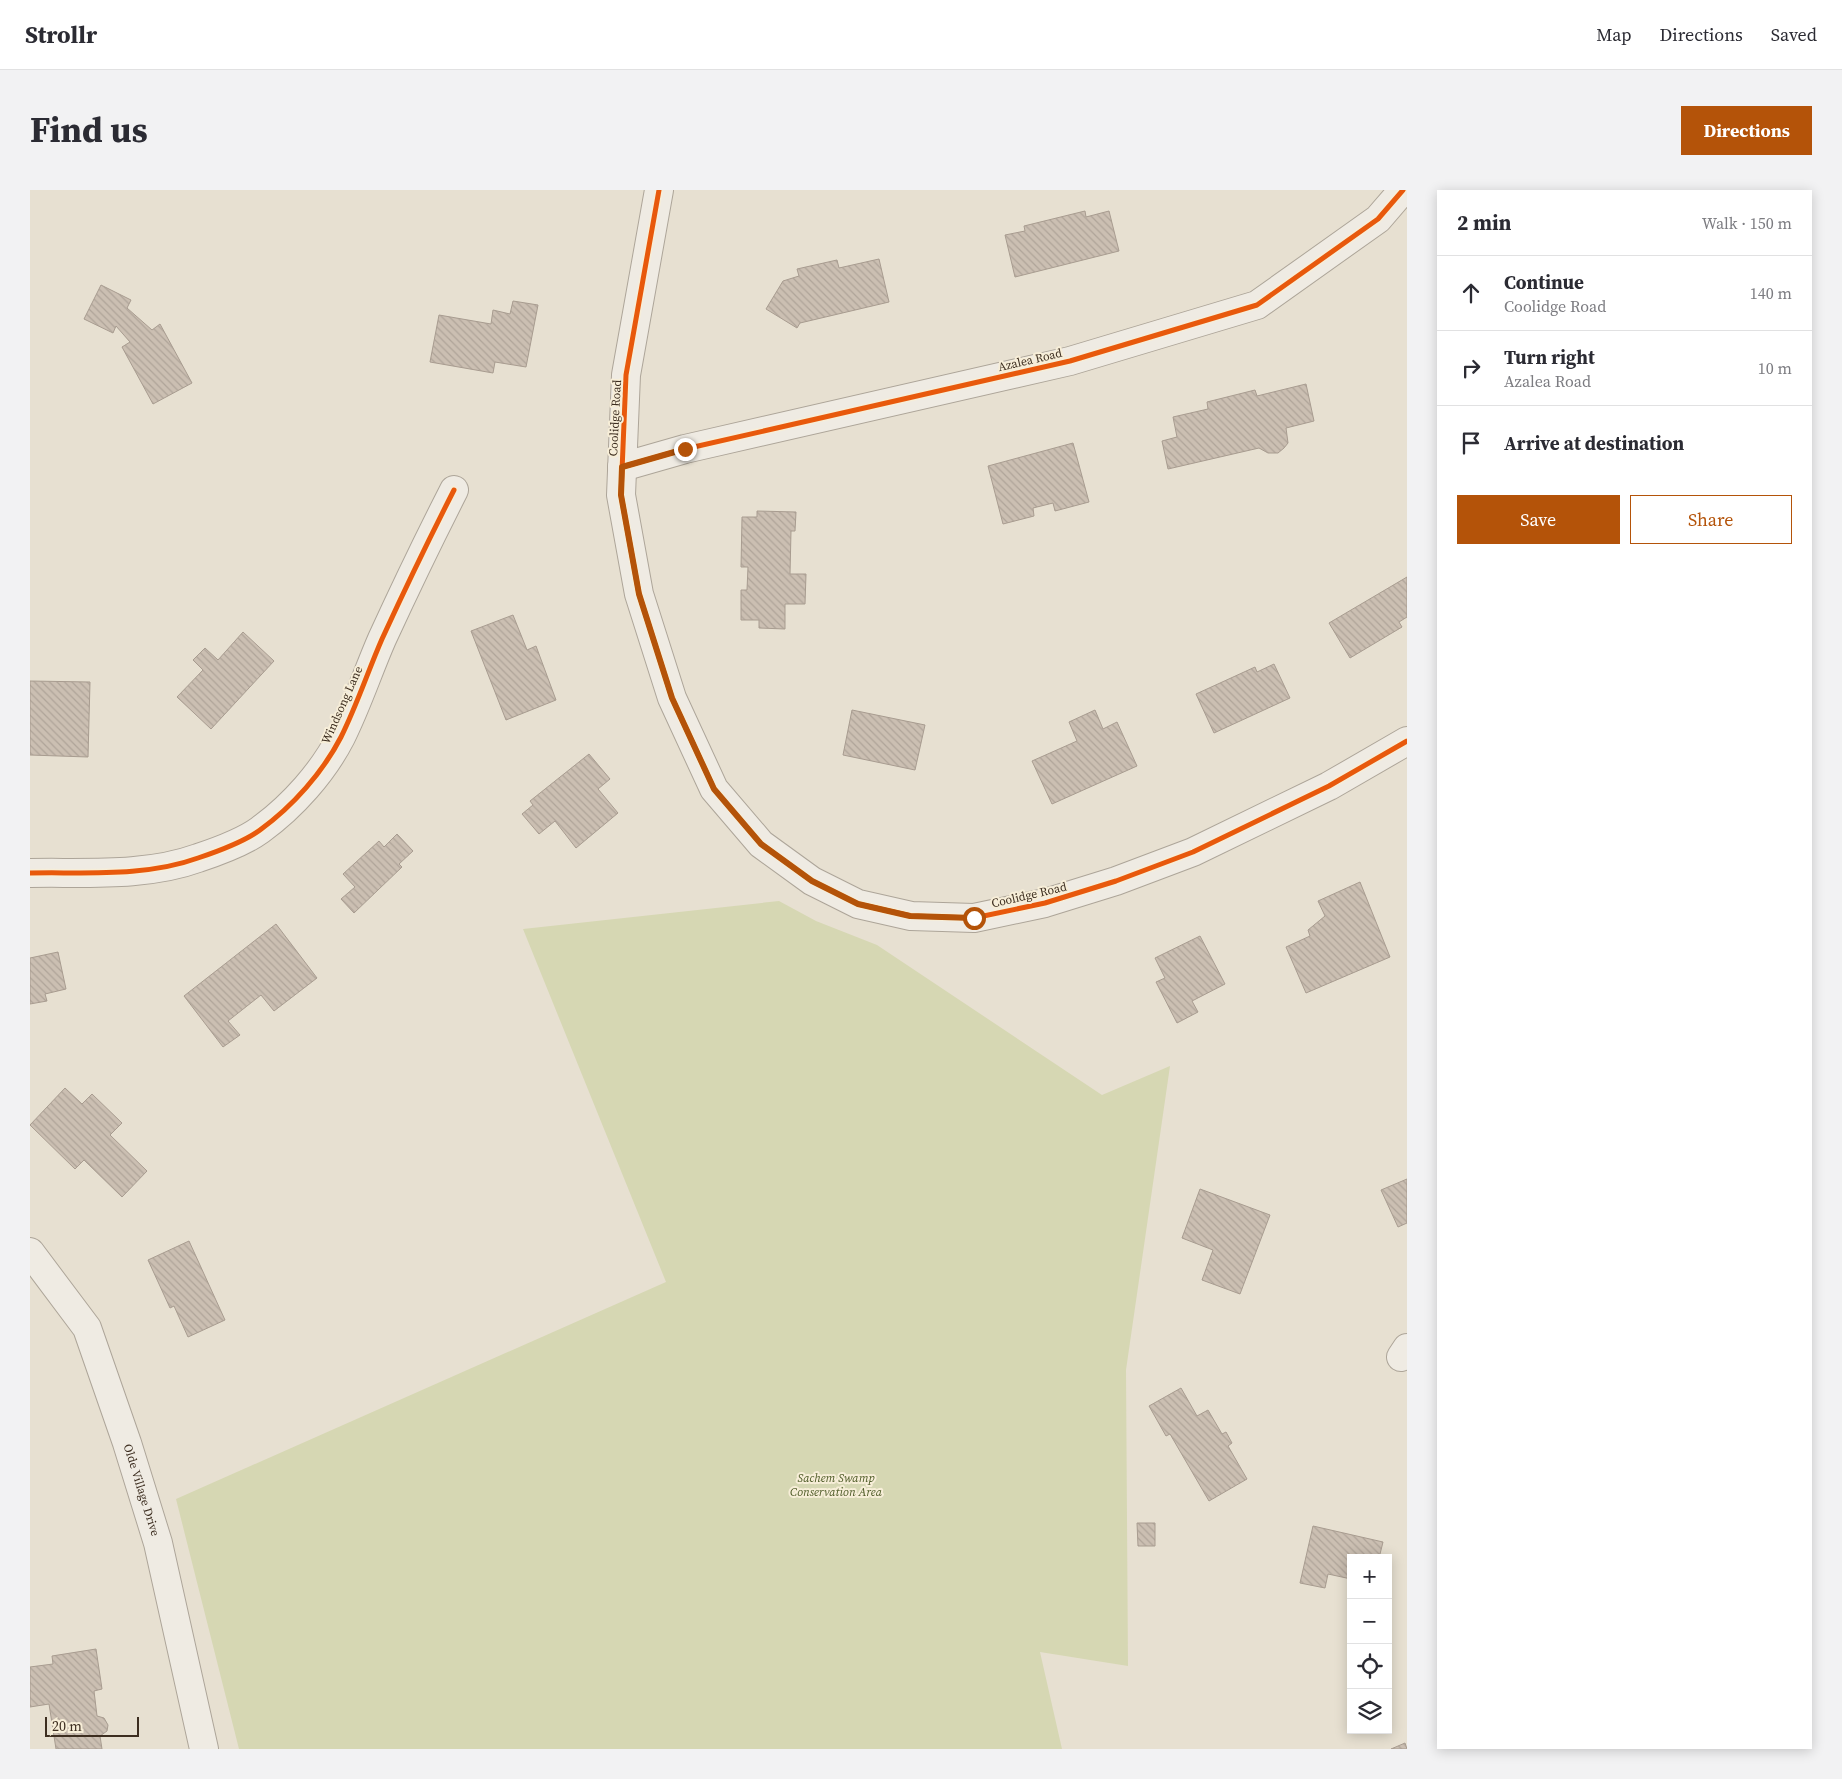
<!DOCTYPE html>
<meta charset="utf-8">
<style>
:root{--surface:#fff;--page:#f2f2f3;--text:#2b2b33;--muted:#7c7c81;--line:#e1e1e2;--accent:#b45309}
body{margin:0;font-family:"Source Serif 4",serif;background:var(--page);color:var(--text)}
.controls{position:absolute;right:15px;bottom:15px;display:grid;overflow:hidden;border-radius:0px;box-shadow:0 2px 12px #0003}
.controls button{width:45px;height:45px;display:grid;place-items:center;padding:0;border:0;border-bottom:1px solid var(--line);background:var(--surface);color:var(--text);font:25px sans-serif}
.scale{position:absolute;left:15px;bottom:12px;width:94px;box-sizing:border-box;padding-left:5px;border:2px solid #3d2e20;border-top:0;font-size:14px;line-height:18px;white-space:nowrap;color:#3d2e20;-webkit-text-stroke:4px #f7eed8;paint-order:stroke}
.stop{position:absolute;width:15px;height:15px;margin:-11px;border:4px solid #b45309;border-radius:50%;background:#fff}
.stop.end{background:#b45309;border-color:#fff;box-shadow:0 1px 5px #0008}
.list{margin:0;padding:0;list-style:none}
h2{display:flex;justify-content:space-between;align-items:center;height:65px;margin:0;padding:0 20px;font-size:21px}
h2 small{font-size:16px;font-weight:400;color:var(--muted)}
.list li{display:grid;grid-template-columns:32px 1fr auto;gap:15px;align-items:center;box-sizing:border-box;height:75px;padding:0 20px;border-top:1px solid var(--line)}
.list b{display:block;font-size:19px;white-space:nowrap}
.list p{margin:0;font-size:16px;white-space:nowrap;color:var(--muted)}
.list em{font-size:16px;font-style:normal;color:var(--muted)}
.actions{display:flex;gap:10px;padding:15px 20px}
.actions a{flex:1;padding:11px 0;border:1px solid var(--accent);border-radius:0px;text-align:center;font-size:18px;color:var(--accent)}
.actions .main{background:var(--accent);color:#fff}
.icon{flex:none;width:28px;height:28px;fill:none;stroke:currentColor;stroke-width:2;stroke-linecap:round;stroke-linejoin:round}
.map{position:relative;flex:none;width:1377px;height:1559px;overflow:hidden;border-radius:0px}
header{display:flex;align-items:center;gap:30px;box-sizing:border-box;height:70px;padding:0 25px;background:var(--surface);border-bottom:1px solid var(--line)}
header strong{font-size:24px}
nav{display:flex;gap:28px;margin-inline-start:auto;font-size:18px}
.intro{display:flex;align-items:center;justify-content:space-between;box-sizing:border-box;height:120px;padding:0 30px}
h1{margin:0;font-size:35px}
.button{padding:12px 22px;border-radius:0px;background:var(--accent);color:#fff;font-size:18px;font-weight:700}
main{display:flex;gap:30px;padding:0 30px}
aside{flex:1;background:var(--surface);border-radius:0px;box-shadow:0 2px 12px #0003}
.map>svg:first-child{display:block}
</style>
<header>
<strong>Strollr</strong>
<nav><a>Map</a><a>Directions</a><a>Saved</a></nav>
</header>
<div class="intro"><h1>Find us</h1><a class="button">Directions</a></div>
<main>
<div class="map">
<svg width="1377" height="1559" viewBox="0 0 1377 1559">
<defs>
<pattern id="building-back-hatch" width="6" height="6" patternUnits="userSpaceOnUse" patternTransform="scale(1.25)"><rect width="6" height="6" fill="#cbbfb2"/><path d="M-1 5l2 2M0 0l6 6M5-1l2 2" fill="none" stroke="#afa499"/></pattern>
</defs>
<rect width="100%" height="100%" fill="#e7e0d1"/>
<path fill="#d6d7b3" d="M 749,711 L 786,731 L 847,755 L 1072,905 L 1140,876 L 1096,1180 L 1098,1476 L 1010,1462 L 1032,1559 L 209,1559 L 146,1309 L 636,1092 L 493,739 Z"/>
<g fill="url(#building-back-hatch)" stroke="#a89c90">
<path d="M 1055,21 L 1056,27 L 1079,21 L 1089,61 L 985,87 L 975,45 L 995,41 L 994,36 Z"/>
<path d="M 849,69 L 859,112 L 770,133 L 767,138 L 736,119 L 753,91 L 769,86 L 767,79 L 807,70 L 809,78 Z"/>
<path d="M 71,95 L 101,110 L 97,118 L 122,140 L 130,134 L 162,193 L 123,214 L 92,157 L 100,152 L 86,136 L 83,143 L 54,129 Z"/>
<path d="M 483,111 L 508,115 L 496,177 L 465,172 L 463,183 L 400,172 L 409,125 L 461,134 L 463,120 L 480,124 Z"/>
<path d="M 1276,194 L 1284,231 L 1256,238 L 1258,253 L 1254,258 L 1248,263 L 1238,263 L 1229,258 L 1138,279 L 1132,251 L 1147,247 L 1143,227 L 1178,219 L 1177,212 L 1225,200 L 1227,206 Z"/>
<path d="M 1043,253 L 1059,312 L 1025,321 L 1023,313 L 1003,318 L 1004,326 L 973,334 L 958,276 Z"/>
<path d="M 727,321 L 766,322 L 765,341 L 761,341 L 760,384 L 776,384 L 775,414 L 755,414 L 755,439 L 729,438 L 729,430 L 711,430 L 711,400 L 717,400 L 718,377 L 711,377 L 712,327 L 727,327 Z"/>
<path d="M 1377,387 L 1377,427 L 1369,432 L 1372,437 L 1320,468 L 1299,433 Z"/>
<path d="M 483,425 L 497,460 L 506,456 L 526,510 L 476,530 L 441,441 Z"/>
<path d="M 213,442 L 244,471 L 181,539 L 147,507 L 173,480 L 163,470 L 175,458 L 188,470 Z"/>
<path d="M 1244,474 L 1260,508 L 1184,543 L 1166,504 L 1225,477 L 1227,482 Z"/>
<path d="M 0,491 L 60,492 L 58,567 L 0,565 Z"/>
<path d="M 822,520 L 895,535 L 885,580 L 813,565 Z"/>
<path d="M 1065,520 L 1073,539 L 1087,532 L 1107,576 L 1022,614 L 1002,571 L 1047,551 L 1039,532 Z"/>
<path d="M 559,564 L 580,589 L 568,599 L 588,623 L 546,658 L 525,631 L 509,644 L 492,624 L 503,615 L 500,611 Z"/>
<path d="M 367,644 L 383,661 L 369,674 L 372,677 L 324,723 L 311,709 L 325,697 L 313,684 L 349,651 L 354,657 Z"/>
<path d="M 1330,692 L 1360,767 L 1276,803 L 1256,757 L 1280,746 L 1278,740 L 1295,726 L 1288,711 Z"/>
<path d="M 246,734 L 287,788 L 244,821 L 231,805 L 198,831 L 210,845 L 193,857 L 154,806 Z"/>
<path d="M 1170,746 L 1195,794 L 1162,811 L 1168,822 L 1147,833 L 1126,792 L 1135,788 L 1125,768 Z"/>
<path d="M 28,762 L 36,799 L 15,804 L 17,811 L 0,814 L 0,768 Z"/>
<path d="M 35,898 L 52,914 L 62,904 L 92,933 L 80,945 L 117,981 L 92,1007 L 54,970 L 45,979 L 0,935 Z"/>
<path d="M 1377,989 L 1377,1033 L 1368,1037 L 1351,1000 Z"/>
<path d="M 1170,999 L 1240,1025 L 1210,1104 L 1172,1090 L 1183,1060 L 1152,1048 Z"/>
<path d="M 159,1051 L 195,1130 L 158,1147 L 144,1116 L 140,1118 L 118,1070 Z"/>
<path d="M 1151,1198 L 1167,1226 L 1178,1220 L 1192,1244 L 1196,1242 L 1202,1253 L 1198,1256 L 1217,1289 L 1179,1311 L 1140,1244 L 1136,1246 L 1119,1216 Z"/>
<path d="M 1107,1333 L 1125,1333 L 1125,1356 L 1108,1356 Z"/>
<path d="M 1283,1336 L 1353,1352 L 1349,1368 L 1321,1368 L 1321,1389 L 1298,1384 L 1295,1398 L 1270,1393 Z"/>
<path d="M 66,1459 L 72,1499 L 64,1501 L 67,1526 L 74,1528 L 78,1535 L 77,1541 L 70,1546 L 72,1559 L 26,1559 L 19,1514 L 0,1517 L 0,1477 L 23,1474 L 22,1466 Z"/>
<path d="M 1375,1553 L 1377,1559 L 1361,1559 Z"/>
</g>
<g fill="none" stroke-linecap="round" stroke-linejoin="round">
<g stroke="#ada599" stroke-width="30">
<g id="minor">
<path d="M 629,0 L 596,185 L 591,305 L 609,404 L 642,508 L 684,599 L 731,654 L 782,691 L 828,714 L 881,726 L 944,728 L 1015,713 L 1086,691 L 1163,662 L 1299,596 L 1377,551"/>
<path d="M 592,277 L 655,259 L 1040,171 L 1227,115 L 1348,29 L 1373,0"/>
<path d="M 0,683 C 55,682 116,687 168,668 C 186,662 215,651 230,640 C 263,616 293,582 311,547 C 327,515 338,481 352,449 C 375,399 399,349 424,300"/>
<path id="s1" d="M 0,1062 L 57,1138 L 97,1253 L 128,1353 L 174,1559"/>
<path d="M 1371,1167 L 1377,1158"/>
</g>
</g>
<use href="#minor" stroke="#efebe3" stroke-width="28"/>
<g stroke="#f7eed8" stroke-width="8">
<g id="cycleway">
<path d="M 629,0 L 596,185 L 591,305 L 609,404 L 642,508 L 684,599 L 731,654 L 782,691 L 828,714 L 881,726 L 944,728 L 1015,713 L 1086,691 L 1163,662 L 1299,596 L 1377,551"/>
<path d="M 592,277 L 655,259 L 1040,171 L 1227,115 L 1348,29 L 1373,0"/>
<path d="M 0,683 C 55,682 116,687 168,668 C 186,662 215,651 230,640 C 263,616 293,582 311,547 C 327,515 338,481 352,449 C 375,399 399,349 424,300"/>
</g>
</g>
<use href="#cycleway" stroke="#e8590c" stroke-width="5"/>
</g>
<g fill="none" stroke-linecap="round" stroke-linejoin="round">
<path stroke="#b45309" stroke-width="6" d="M 655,259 L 592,277 L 591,305 L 609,404 L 642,508 L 684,599 L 731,654 L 782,691 L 828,714 L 880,726 L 944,728"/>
</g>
<g text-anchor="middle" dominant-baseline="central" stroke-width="4" stroke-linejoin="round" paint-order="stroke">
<g font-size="12" fill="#3d2e20" stroke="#f7eed8">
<text transform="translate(1000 170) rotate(-13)">Azalea Road</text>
<text transform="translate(585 228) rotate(-87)">Coolidge Road</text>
<text transform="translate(312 515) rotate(-66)">Windsong Lane</text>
<text transform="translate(999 705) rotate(-13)">Coolidge Road</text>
<text stroke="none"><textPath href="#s1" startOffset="266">Olde Village Drive</textPath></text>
</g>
<g font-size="12" font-style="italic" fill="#4d5a26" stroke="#f7eed8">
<text x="806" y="1288">Sachem Swamp<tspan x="806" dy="14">Conservation Area</tspan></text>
</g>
</g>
</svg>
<div class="controls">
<button>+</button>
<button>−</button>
<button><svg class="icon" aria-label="locate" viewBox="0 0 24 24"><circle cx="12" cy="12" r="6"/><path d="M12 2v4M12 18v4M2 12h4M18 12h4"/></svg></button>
<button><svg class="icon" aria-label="layers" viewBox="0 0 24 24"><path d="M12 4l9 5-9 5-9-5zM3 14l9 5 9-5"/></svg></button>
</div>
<div class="scale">20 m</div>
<div class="stop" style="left:944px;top:728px"></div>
<div class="stop end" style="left:655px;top:259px"></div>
</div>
<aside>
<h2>2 min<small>Walk · 150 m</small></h2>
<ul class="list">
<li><svg class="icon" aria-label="ahead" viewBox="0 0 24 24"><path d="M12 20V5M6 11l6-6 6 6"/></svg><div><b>Continue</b><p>Coolidge Road</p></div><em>140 m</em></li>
<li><svg class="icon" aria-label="right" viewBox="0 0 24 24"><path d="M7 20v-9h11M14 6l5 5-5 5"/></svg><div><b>Turn right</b><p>Azalea Road</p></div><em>10 m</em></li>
<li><svg class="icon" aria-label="arrive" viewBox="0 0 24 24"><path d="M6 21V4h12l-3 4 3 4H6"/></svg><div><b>Arrive at destination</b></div></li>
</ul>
<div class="actions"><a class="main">Save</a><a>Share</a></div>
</aside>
</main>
